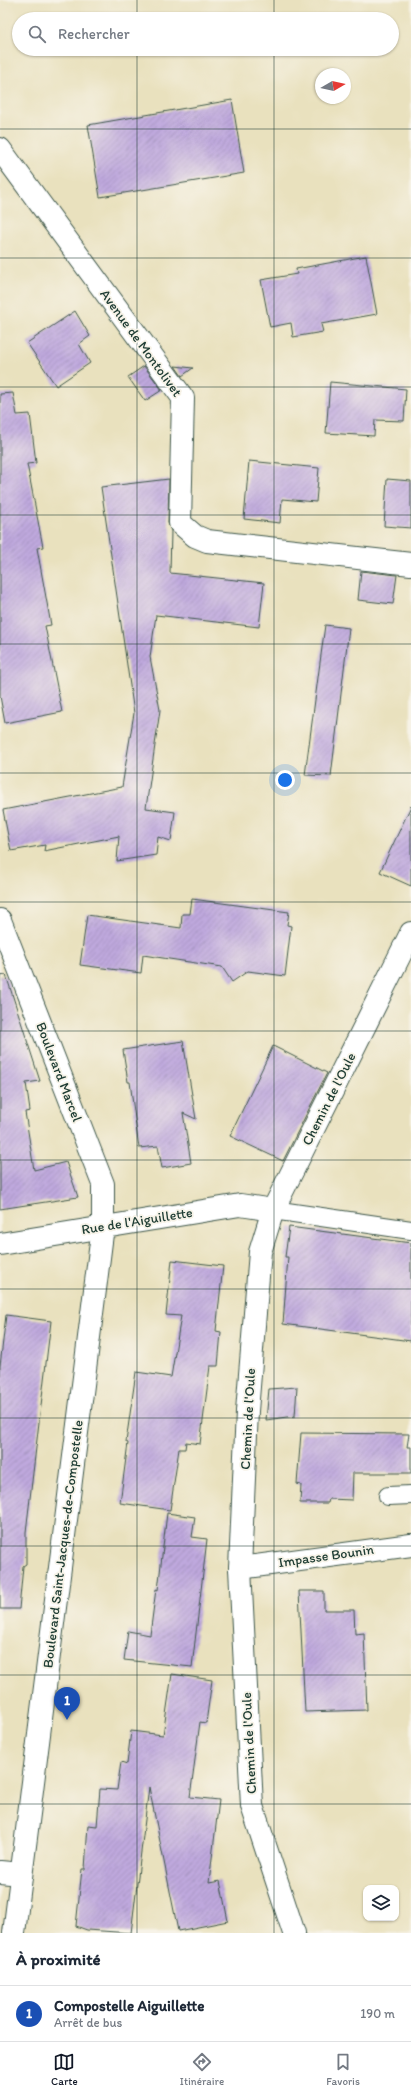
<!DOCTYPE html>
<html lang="fr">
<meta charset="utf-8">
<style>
:root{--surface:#fff;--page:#f2f2f3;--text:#1f2937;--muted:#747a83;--line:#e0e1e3;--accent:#111827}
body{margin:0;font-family:Itim,sans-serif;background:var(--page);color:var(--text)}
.controls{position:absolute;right:12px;bottom:12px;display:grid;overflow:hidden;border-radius:8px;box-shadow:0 1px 3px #0004}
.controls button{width:36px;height:36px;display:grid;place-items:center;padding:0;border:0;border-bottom:1px solid var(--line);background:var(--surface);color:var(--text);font:20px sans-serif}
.compass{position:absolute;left:315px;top:68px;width:36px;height:36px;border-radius:50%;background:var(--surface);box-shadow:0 1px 3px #0004;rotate:81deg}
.you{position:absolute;left:285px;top:780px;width:14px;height:14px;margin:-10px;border:3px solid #fff;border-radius:50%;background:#1a73e8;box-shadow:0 0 0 6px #1a73e833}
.badge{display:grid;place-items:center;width:26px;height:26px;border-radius:50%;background:var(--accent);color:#fff;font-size:13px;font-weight:700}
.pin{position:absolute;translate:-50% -33px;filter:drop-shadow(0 1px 2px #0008)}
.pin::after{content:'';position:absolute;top:21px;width:14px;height:12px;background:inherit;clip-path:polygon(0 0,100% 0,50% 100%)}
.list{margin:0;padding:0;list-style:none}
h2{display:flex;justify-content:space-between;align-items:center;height:52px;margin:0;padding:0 16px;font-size:17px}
h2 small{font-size:13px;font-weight:400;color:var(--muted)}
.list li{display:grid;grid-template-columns:26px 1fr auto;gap:12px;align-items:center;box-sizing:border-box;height:56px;padding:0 16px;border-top:1px solid var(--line)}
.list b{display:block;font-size:15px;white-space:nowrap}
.list p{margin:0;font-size:13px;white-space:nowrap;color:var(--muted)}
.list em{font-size:13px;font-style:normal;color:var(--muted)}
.icon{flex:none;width:22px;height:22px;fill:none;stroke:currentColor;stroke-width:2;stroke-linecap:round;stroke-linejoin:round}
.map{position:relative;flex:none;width:411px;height:1933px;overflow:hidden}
.search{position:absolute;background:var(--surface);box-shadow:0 1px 3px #0004;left:12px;right:12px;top:12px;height:44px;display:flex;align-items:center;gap:10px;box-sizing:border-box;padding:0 14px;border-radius:22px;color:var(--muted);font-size:15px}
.sheet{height:108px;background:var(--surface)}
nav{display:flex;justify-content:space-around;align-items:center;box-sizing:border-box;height:56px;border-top:1px solid var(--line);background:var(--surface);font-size:11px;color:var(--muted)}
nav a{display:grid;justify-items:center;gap:2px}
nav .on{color:var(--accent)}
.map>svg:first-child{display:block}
</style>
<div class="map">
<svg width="411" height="1933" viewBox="0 0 411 1933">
<defs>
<pattern id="building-hatch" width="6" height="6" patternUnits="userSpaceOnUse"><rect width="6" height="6" fill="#bfa9de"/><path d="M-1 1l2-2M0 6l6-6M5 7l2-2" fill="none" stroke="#9b8bb5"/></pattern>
</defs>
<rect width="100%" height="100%" fill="#f7f3e8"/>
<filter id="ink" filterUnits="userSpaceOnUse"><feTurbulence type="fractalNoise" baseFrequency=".025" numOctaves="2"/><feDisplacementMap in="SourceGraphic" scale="8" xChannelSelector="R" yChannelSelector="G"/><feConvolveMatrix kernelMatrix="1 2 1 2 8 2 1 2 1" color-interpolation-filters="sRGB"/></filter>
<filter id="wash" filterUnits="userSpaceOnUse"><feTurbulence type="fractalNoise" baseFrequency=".012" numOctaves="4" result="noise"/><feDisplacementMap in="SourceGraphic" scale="16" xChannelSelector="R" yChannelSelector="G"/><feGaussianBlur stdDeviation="0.9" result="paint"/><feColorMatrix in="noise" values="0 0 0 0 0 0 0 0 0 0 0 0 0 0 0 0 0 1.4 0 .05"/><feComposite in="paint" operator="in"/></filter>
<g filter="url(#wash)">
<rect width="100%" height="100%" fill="#e9e1be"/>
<g id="blocks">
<g fill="url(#building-hatch)">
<path d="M 232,100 L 244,173 L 100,197 L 88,125 Z"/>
<path d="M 366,256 L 377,314 L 321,324 L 323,332 L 293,337 L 291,323 L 270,327 L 261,280 L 297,274 L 296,269 Z"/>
<path d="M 75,311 L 90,336 L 79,344 L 90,363 L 56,386 L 27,343 Z"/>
<path d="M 144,366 L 162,390 L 145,401 L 128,377 Z"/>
<path d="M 175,366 L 193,368 L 182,376 Z"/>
<path d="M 330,382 L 406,389 L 404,421 L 375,420 L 374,436 L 326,433 Z"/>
<path d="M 13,393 L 17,415 L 30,414 L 36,463 L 27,464 L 43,547 L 37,548 L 51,625 L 45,626 L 62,712 L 5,723 L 0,696 L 0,394 Z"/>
<path d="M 249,461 L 319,468 L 316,502 L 282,499 L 280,523 L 244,519 Z"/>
<path d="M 169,479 L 168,523 L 171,531 L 170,573 L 264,583 L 259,627 L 156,615 L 150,657 L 160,710 L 146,808 L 175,812 L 171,841 L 158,837 L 156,855 L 117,861 L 119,836 L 44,851 L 45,845 L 11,851 L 3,810 L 122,787 L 134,713 L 101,487 Z"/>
<path d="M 387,479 L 411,481 L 411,528 L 384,526 Z"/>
<path d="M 361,571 L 397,575 L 393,604 L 358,600 Z"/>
<path d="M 325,625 L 349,628 L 331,776 L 305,775 Z"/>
<path d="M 411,806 L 411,886 L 380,872 Z"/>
<path d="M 192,899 L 289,912 L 287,925 L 291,926 L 285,976 L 248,971 L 232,982 L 222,967 L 143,955 L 141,973 L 80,965 L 87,915 L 181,928 L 182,914 L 190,914 Z"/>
<path d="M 6,975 L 40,1081 L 26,1083 L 30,1111 L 25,1112 L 34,1170 L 66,1162 L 78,1197 L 0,1209 L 0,976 Z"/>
<path d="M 183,1041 L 196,1119 L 183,1113 L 191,1163 L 162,1168 L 158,1146 L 139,1148 L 130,1082 L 128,1082 L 123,1050 Z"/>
<path d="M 273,1046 L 327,1073 L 283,1161 L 230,1136 Z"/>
<path d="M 289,1227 L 411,1243 L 411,1341 L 283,1324 L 288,1257 L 285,1257 Z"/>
<path d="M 172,1260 L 223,1266 L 216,1331 L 221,1332 L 218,1366 L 210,1366 L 200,1444 L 186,1442 L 185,1449 L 179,1449 L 170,1510 L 120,1503 L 128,1443 L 126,1442 L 136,1372 L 171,1377 L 181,1316 L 166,1315 Z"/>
<path d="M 6,1315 L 51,1321 L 26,1532 L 26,1564 L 23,1566 L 19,1609 L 0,1609 L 0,1366 Z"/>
<path d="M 297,1387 L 295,1416 L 266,1420 L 269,1389 Z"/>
<path d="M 301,1433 L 409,1434 L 407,1447 L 411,1447 L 411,1473 L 353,1473 L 352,1500 L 329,1499 L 328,1503 L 300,1503 L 301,1485 L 297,1484 Z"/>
<path d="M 167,1513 L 195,1517 L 192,1537 L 207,1539 L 192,1667 L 124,1660 L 128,1631 L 150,1635 L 156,1589 L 158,1590 Z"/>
<path d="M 299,1591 L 324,1591 L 324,1610 L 354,1610 L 355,1634 L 364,1633 L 367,1710 L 305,1712 Z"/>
<path d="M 172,1674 L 212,1680 L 206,1723 L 200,1722 L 190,1797 L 219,1800 L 209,1883 L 220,1881 L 228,1921 L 178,1931 L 149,1787 L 131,1933 L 87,1930 L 76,1926 L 82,1869 L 85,1869 L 88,1825 L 97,1826 L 100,1789 L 117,1790 L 121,1762 L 127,1764 L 131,1731 L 163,1735 Z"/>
</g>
</g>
</g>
<g filter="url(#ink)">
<use href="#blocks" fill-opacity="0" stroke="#3d5649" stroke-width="1"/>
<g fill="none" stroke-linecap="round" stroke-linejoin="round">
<g stroke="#3d5649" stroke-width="20">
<g id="lane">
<path d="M 273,1210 L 411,1230"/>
<path d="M 388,1496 L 411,1495"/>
</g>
</g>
<g stroke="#3d5649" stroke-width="24">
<g id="street">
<path d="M 0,149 L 183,398 L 180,523 L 195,536 L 207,541 L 411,564"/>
<path d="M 0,920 L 103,1184 L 103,1226 L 14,1933"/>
<path d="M 0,1244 L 240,1205 L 273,1210"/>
<path d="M 240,1568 L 411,1545"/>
<path d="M 0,1872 L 21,1874"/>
<path d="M 294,1933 L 252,1806 L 240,1568 L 247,1411 L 260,1252 L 273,1210 L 411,933"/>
</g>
</g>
<use href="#lane" stroke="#fff" stroke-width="18"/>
<use href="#street" stroke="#fff" stroke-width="22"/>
</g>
</g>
<path fill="none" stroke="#1f3d34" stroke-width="1" stroke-opacity="0.55" d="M 137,0 L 137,19M 274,0 L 274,19M 137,49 L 137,1933M 274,49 L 274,1933M 0,129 L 411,129M 0,258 L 411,258M 0,387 L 411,387M 0,515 L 411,515M 0,644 L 411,644M 0,773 L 411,773M 0,902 L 411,902M 0,1031 L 411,1031M 0,1160 L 411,1160M 0,1289 L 411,1289M 0,1418 L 411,1418M 0,1546 L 411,1546M 0,1675 L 411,1675M 0,1804 L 411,1804"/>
<g text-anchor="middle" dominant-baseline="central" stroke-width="3.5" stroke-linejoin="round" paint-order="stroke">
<g font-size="14" fill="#1f3d34" stroke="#f7f3e8">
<text transform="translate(141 343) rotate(54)">Avenue de Montolivet</text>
<text transform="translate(59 1072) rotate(69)">Boulevard Marcel</text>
<text transform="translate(329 1099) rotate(-63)">Chemin de l'Oule</text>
<text transform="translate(137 1221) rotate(-9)">Rue de l'Aiguillette</text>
<text transform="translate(248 1419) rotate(-87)">Chemin de l'Oule</text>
<text transform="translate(63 1544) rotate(-83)">Boulevard Saint-Jacques-de-Compostelle</text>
<text transform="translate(326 1556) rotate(-8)">Impasse Bounin</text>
<text transform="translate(249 1743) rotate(-93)">Chemin de l'Oule</text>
</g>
</g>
</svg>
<div class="controls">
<button><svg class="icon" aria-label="layers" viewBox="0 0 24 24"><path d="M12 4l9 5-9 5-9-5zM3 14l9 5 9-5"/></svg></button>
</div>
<svg class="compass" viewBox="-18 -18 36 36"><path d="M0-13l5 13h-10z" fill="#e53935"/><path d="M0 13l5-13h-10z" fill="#747a83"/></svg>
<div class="you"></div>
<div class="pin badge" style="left:67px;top:1720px;background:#1a4fb4">1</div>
<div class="search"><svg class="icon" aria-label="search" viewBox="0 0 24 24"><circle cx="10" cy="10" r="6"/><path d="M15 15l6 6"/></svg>Rechercher</div>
</div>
<section class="sheet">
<h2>À proximité<small></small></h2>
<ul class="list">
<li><span class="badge" style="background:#1a4fb4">1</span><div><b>Compostelle Aiguillette</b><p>Arrêt de bus</p></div><em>190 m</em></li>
</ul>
</section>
<nav>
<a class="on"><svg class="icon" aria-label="map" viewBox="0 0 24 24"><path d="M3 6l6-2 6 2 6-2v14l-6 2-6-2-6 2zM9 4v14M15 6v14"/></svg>Carte</a>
<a><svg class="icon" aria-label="directions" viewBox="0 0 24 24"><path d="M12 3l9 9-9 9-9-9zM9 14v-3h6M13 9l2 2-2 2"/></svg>Itinéraire</a>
<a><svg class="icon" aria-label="saved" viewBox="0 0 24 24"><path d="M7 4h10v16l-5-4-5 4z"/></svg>Favoris</a>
</nav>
